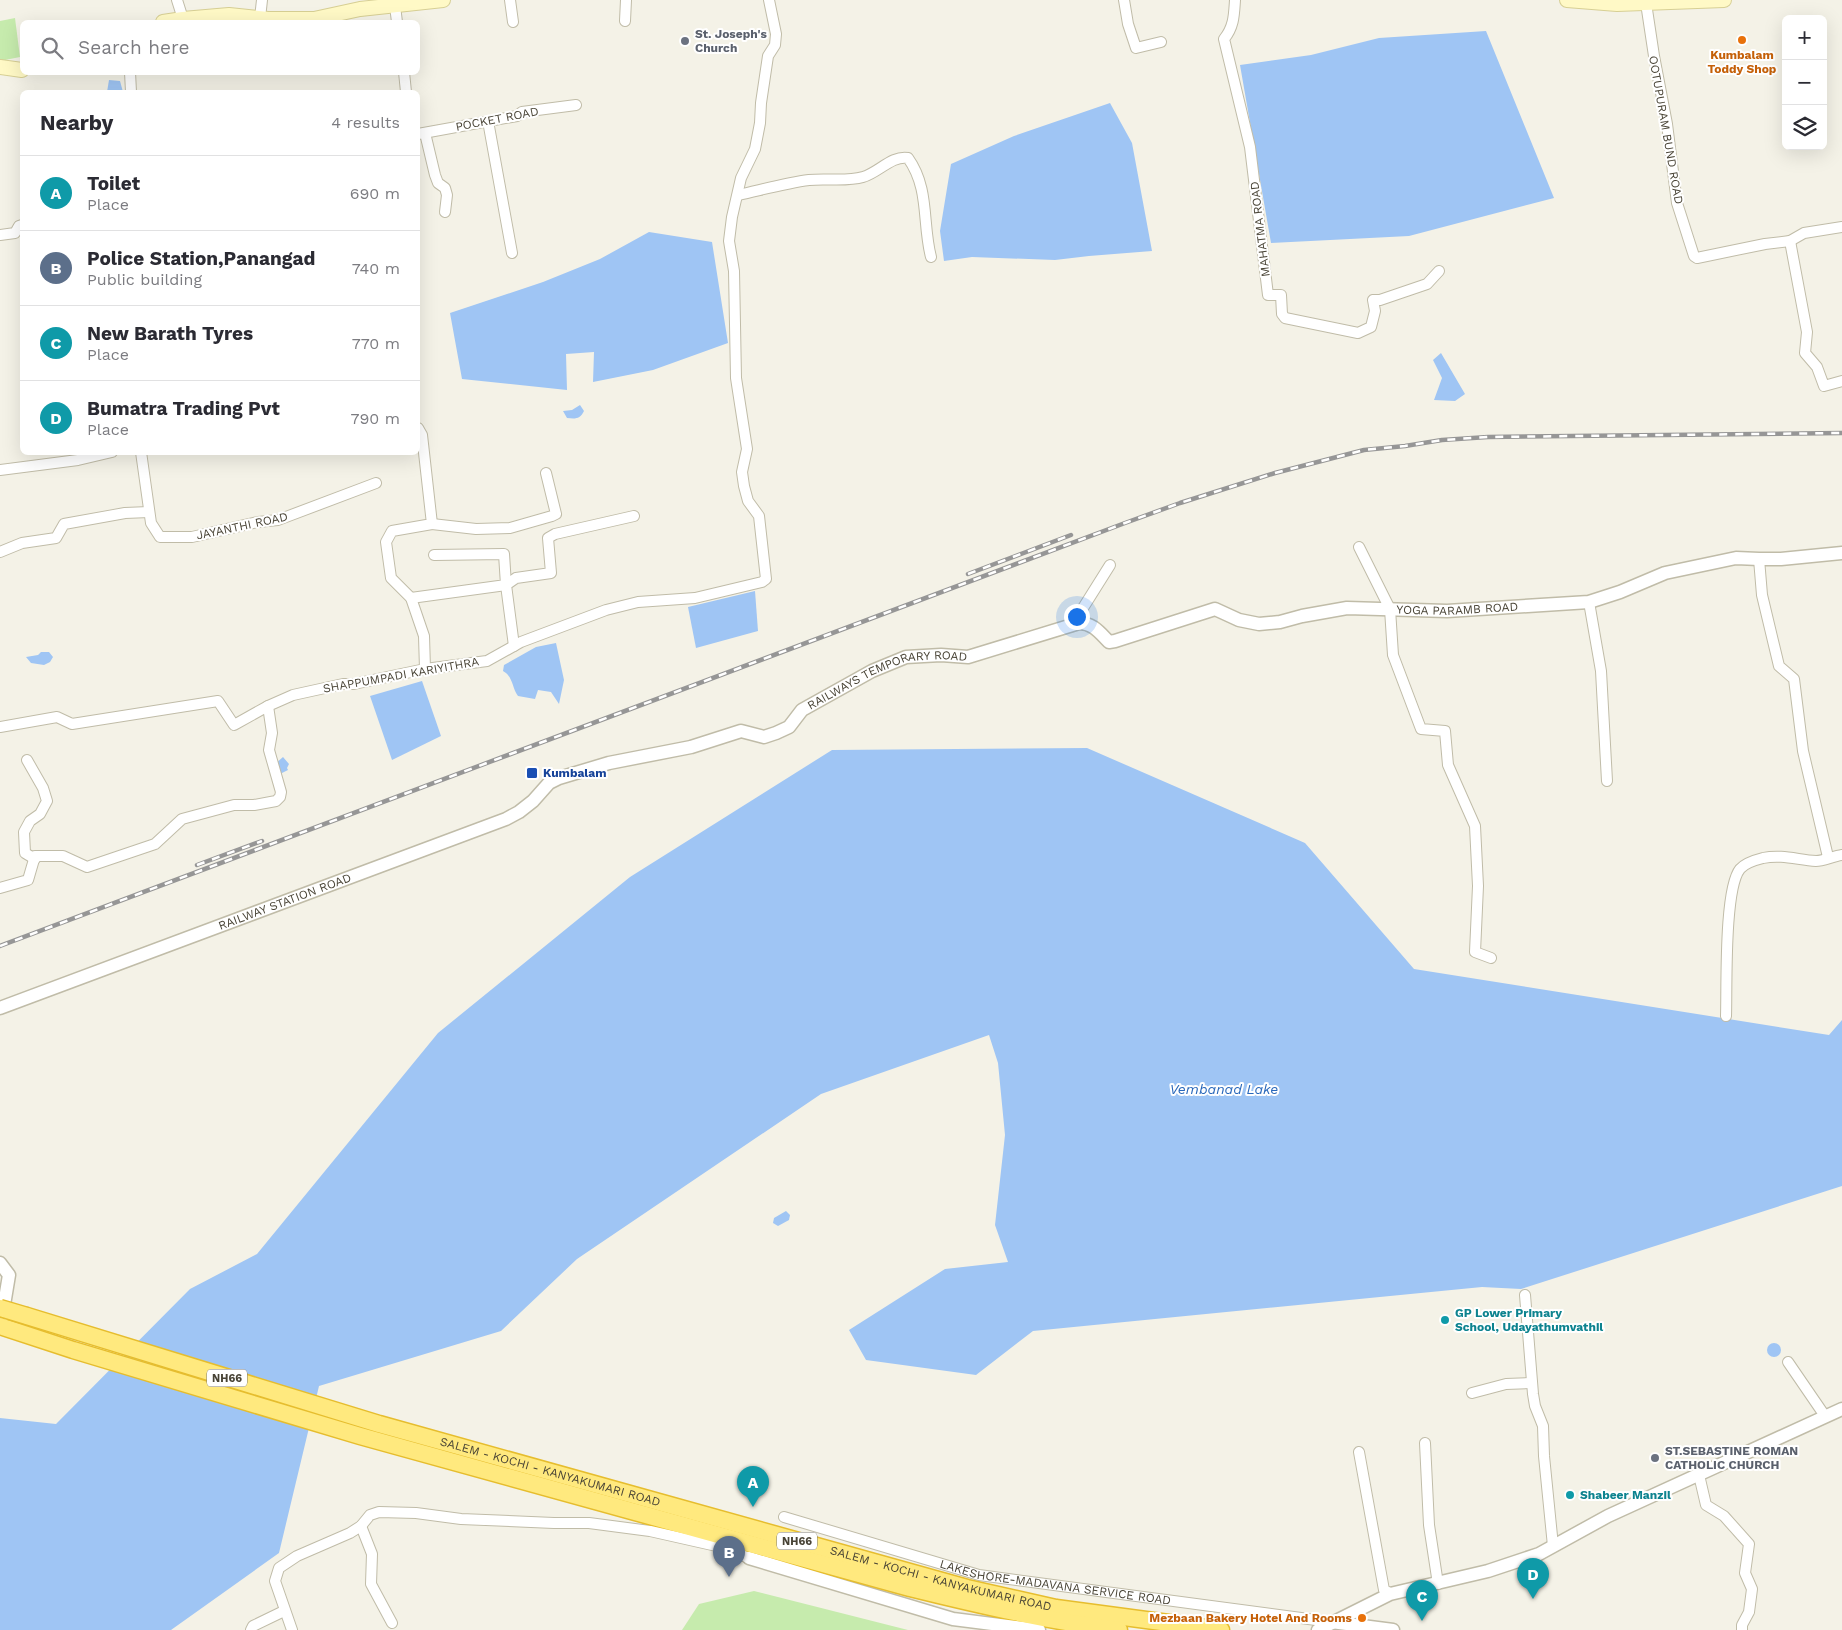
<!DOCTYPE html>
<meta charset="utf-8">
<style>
:root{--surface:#fff;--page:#f2f2f3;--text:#2b2b33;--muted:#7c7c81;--line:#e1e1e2;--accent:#0f766e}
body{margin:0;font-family:"Work Sans",sans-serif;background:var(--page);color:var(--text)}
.controls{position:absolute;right:15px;top:15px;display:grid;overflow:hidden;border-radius:8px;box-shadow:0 5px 20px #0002}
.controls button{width:45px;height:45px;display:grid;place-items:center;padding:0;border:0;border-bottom:1px solid var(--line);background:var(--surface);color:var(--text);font:25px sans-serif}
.you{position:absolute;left:1076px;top:616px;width:18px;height:18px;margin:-12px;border:4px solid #fff;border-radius:50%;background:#1a73e8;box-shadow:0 0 0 8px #1a73e833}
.badge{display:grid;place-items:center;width:32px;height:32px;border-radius:50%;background:var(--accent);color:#fff;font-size:16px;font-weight:700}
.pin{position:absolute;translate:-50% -41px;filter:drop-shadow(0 1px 2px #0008)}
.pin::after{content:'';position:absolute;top:26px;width:18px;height:15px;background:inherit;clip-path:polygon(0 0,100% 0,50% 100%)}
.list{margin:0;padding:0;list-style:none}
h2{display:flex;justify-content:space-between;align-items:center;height:65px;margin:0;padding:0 20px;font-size:21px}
h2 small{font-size:16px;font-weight:400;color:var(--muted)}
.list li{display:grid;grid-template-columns:32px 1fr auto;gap:15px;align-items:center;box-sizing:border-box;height:75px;padding:0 20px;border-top:1px solid var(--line)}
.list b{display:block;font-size:19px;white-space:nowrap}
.list p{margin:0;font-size:16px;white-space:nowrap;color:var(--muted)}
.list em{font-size:16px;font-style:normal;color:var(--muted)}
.icon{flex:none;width:28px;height:28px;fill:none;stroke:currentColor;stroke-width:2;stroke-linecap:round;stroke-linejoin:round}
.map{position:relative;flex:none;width:1842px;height:1630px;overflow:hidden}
.search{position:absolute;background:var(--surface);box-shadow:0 5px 20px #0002;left:20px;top:20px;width:400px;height:55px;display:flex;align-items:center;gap:12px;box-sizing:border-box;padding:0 18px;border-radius:8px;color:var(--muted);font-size:19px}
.panel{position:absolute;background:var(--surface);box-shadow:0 5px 20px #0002;left:20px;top:90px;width:400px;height:365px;border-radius:8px}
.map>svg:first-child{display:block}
</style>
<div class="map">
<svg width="1842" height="1630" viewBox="0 0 1842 1630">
<rect width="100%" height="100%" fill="#f4f2e7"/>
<g fill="#c6ebad">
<path d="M 15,18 L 20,57 L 0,61 L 0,21 Z"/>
<path d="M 754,1591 L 908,1630 L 682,1630 L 699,1604 Z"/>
</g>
<g fill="#9fc5f4">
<path d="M 1486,31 L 1554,198 L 1409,236 L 1271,243 L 1240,65 L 1311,55 L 1379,38 Z"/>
<path d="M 109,80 L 120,81 L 123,92 L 107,92 Z"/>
<path d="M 1110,103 L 1132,143 L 1152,251 L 1089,256 L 1055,260 L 972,257 L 944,261 L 940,231 L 951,164 L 1014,136 Z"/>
<path d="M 649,232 L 712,242 L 728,343 L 653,370 L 593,382 L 594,352 L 566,354 L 567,390 L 462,379 L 450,313 L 543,282 L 600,259 Z"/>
<path d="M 1441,353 L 1465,394 L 1455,401 L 1434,400 L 1442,378 L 1433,360 Z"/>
<path d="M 580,405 L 584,411 C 580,419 576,419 567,418 L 563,411 L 572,410 Z"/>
<path d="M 755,591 L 758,631 L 696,648 L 688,607 Z"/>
<path d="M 556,643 L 564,680 L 559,704 L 551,692 L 538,690 L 535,699 L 518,696 C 512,688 513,676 503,671 L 504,665 L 536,647 Z"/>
<path d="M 41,652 L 49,652 L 53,657 L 50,662 L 44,665 L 31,663 L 26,657 L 38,655 Z"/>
<path d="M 422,681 L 441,736 L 392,760 L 370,696 Z"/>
<path d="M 1087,748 L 1305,843 L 1414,969 L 1829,1035 L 1842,1020 L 1842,1186 L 1521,1289 L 1482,1287 L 1033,1331 L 976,1375 L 866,1360 L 849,1330 L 945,1269 L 1008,1262 L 995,1225 L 1005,1135 L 998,1063 L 989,1035 L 821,1094 L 577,1259 L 501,1331 L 319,1386 L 279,1553 L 171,1630 L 0,1630 L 0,1418 L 56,1424 L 190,1289 L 257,1254 L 438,1033 L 630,877 L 832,750 Z"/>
<path d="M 283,757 L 289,764 L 287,768 L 288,770 L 280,774 L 275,764 Z"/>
<path d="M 786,1211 L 790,1215 L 789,1220 L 778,1226 L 773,1223 L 774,1218 Z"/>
<circle cx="1774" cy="1350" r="7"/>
</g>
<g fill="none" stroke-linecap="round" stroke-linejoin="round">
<g stroke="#c0bca8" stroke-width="12">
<g id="minor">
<path d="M 177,0 L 183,19"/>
<path d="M 510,0 L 513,22"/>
<path d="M 1124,0 L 1128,24 L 1136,48 L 1161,42"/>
<path d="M 1235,0 C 1234,15 1234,27 1224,39 L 1250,147 L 1268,295 L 1281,295 L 1282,314 L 1285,318 L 1358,333 L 1371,327 L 1375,311 L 1373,300 L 1380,300 L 1427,284 L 1439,271"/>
<path d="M 1646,3 L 1654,56 L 1667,124 L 1677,203 L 1694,256 L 1697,258 L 1765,244 L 1790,241 L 1804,233 L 1842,227"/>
<path d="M 395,6 L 397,22"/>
<path d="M 260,18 L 262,0"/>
<path d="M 625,21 L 626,0"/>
<path d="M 130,72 L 131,92"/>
<path d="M 404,72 L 406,92"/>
<path d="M 488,121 L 512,253"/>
<path d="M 425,133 L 435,175 L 438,183 L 445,188 L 447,195 L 445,212"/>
<path d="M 418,134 L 517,116 L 522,112 L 576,105"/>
<path d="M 738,195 C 761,190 786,183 809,180 C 827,178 846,182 863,177 C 878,173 892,155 908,158 C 930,189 922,223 931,257"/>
<path d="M 0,235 L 15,233 L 19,226 L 22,225"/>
<path d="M 1790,241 L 1807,332 L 1805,353 L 1817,367 L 1824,386 L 1842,381"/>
<path d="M 418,428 L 422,435 L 432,524 L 392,531 L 386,542 L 391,578 L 411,598 L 424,636 L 425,669"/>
<path d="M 141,452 L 151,523 L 160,537 L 192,537 L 258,522 L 278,520 L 376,483"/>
<path d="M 0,470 L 78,460 L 112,452"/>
<path d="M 432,524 L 476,529 L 510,528 L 552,516 L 556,514 L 546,473"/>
<path d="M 1359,547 L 1390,609 L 1393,655 L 1421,729 L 1445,731 L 1448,765 L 1475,826 L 1478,886 L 1475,952 L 1491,958"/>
<path d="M 0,552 L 22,543 L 56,538 L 64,524 L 125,513 L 149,512"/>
<path d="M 1759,559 L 1762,595 L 1779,666 L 1794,679 L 1803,751 L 1828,857"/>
<path d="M 411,598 L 506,585 L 504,554 L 434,555"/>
<path d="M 1589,602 L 1601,671 L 1607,781"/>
<path d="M 1079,623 L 1083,608 L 1110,565"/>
<path d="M 514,646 L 506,585 L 516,578 L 551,573 L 548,538 L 555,534 L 634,516"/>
<path d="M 0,727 L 57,717 L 72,724 L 218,701 L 234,725 L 268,706"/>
<path d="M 27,760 L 43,788 L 47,801 L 40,814 L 30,821 L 24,832 L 25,853 L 35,859"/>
<path d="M 0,888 L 28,880 L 35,856 L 63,856 L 87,867 L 155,844 L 182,819 L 234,805 L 254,805 L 276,801 L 280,797 L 281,792 L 269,750 L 272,733 L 268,706 L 293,695 L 343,684 L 354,684 L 425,669 L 487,661 L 521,642 L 606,610 L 638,602 L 695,598 L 762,582 L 766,579 L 759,516 L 748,501 L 744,486 L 742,472 L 747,449 L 736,378 L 734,271 L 729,241 L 732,217 L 741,178 L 755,149 L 760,123 L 761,103 L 768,56 L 775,45 L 776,34 L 769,0"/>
<path d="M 1726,1016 C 1727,988 1724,889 1740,869 C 1745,863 1755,860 1763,858 C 1782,854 1798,860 1816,861 C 1823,861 1834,856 1842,855"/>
<path d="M 1525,1295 L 1533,1394 L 1535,1406 L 1543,1426 L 1544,1456 L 1553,1546"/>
<path d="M 1788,1362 L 1825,1416"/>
<path d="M 1472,1393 L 1506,1384 L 1532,1383"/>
<path d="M 1425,1443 L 1429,1525 L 1438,1584"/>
<path d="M 1359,1452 L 1384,1590 L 1392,1594"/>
<path d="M 1699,1475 L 1706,1505 L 1724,1516 L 1749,1544 L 1745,1573 L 1752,1589 L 1749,1612 L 1742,1625 L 1742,1630"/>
<path id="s1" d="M 784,1517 L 979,1575 L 1331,1622"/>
<path d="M 361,1526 L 372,1554 L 371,1584 L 392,1623"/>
<path d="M 251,1630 L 253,1626 L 284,1611"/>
<path d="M 292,1630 L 275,1581 L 279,1568 L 297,1556 L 350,1533 L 361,1526 L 370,1515 L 379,1512 L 416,1513 L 461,1519 L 554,1523 L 589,1523 L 650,1531 L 721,1547 L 749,1558"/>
</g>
</g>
<g stroke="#c0bca8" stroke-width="15">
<g id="tertiary">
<path id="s2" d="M 0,1008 L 506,819 L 519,812 L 533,801 L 549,783 L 559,778 L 609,763 L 691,747 L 741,731 L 764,737 L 776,733 L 789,727 L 802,710 L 872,671 L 906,657 L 941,655 L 968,657 L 1079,623 C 1093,623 1100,633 1109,642 L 1115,641 L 1215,609 L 1239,620 L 1259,624 L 1280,622 L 1302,616 L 1347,608 L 1447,611 L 1589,602 L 1620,592 L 1665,573 L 1736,558 L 1759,559 L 1781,559 L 1842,553"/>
<path d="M 0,1263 L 9,1275 L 2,1317"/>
<path d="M 749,1558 L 953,1619 L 1039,1630"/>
<path d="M 1331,1622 L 1393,1630"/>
<path d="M 1318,1630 L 1390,1594 L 1488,1571 L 1539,1554 L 1608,1516 L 1842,1409"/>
</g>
</g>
<g stroke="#d7cf94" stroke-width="16">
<g id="secondary">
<path d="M 1567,0 L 1617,4 L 1724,0"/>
<path d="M 163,22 L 183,19 L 229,15 L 268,19 L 314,19 L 360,9 L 443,0"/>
<path d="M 0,67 L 22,70"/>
</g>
</g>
<g stroke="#e6bd2e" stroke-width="19">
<g id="trunk">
<path id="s3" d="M 27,1316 L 379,1424 L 967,1588 L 1056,1608 L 1221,1630"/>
<path d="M 0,1326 L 73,1350 L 360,1436 L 910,1588 C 979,1605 1048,1621 1119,1630"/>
</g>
</g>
<use href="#minor" stroke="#fff" stroke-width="10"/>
<use href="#tertiary" stroke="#fff" stroke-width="12"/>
<use href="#secondary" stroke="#fff9c6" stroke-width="14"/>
<use href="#trunk" stroke="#ffe97e" stroke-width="16"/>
<g stroke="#969696" stroke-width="4.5">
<g id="rail">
<path d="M 968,574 L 1071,535"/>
<path d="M 197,865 L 262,841"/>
<path d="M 0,946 L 1125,523 L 1180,503 L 1275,473 L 1364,450 L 1405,446 L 1442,440 L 1488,437 L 1842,433"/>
</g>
</g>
<use href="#rail" stroke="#fff" stroke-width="2.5" stroke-dasharray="8" stroke-linecap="butt"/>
<g stroke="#e6bd2e" stroke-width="19" stroke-linecap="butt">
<path id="trunk-bridge" d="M 0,1308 L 27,1316"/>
</g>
<use href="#trunk-bridge" stroke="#ffe97e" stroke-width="16"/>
</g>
<g fill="#e8710a" stroke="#fff" stroke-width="2">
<circle cx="1742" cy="40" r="5"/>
<circle cx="1362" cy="1618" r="5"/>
</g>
<g fill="#6b7280" stroke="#fff" stroke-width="2">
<circle cx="685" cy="41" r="5"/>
<circle cx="1655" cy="1458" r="5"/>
</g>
<rect fill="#1a4fb4" stroke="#fff" stroke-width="2" x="526" y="767" width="12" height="12" rx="2.5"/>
<g fill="#0f9aa8" stroke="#fff" stroke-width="2">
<circle cx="1445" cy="1320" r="5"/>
<circle cx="1570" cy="1495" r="5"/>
</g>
<g text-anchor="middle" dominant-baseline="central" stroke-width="4" stroke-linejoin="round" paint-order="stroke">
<g fill="#fff" stroke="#7f7b72" stroke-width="1">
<rect x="207" y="1369.5" width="40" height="17" rx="4"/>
<rect x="777" y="1532.5" width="40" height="17" rx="4"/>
</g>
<g font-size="11" font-weight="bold" fill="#484335">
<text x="227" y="1378">NH66</text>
<text x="797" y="1541">NH66</text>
</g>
<g font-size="12" font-weight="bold" fill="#5b616d" stroke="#fff" text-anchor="start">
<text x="695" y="34">St. Joseph's<tspan x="695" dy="14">Church</tspan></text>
<text x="1665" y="1451">ST.SEBASTINE ROMAN<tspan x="1665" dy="14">CATHOLIC CHURCH</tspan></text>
</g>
<g font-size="12" font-weight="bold" fill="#c56008" stroke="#fff">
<text x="1742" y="55">Kumbalam<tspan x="1742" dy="14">Toddy Shop</tspan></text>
<text x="1352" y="1618" text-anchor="end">Mezbaan Bakery Hotel And Rooms</text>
</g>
<g font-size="12" fill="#484335" stroke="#fff">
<text transform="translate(497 119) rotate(-11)">POCKET ROAD</text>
<text transform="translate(1666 130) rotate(80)">OOTUPURAM BUND ROAD</text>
<text transform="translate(1260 229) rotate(-97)">MAHATMA ROAD</text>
<text transform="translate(242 526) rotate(-12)">JAYANTHI ROAD</text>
<text stroke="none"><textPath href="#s2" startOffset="1558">YOGA PARAMB ROAD</textPath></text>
<text transform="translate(401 675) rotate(-10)">SHAPPUMPADI KARIYITHRA</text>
<text stroke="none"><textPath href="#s2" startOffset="961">RAILWAYS TEMPORARY ROAD</textPath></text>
<text stroke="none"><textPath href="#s2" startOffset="304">RAILWAY STATION ROAD</textPath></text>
<text stroke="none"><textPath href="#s3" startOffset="546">SALEM - KOCHI - KANYAKUMARI ROAD</textPath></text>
<text stroke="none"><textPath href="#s3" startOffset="951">SALEM - KOCHI - KANYAKUMARI ROAD</textPath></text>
<text stroke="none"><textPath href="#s1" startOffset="280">LAKESHORE-MADAVANA SERVICE ROAD</textPath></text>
</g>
<g font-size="12" font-weight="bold" fill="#164399" stroke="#fff" text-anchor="start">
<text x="543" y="773">Kumbalam</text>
</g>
<g font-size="12" font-weight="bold" fill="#0d838f" stroke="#fff" text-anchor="start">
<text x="1455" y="1313">GP Lower Primary<tspan x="1455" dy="14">School, Udayathumvathil</tspan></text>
<text x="1580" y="1495">Shabeer Manzil</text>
</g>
<g font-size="14" font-style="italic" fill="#2867ba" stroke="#fff">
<text x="1224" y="1089">Vembanad Lake</text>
</g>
</g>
</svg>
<div class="controls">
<button>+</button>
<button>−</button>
<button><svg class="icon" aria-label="layers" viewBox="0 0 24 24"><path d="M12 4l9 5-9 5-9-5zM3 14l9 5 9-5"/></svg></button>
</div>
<div class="you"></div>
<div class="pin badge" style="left:753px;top:1507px;background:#0f9aa8">A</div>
<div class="pin badge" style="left:729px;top:1577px;background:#5c6f8a">B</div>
<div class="pin badge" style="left:1422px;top:1621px;background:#0f9aa8">C</div>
<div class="pin badge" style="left:1533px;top:1599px;background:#0f9aa8">D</div>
<div class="search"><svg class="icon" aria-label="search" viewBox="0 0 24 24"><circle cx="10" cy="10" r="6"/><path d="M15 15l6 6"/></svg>Search here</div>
<section class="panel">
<h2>Nearby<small>4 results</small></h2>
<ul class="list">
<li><span class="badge" style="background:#0f9aa8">A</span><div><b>Toilet</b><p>Place</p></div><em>690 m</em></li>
<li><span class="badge" style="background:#5c6f8a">B</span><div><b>Police Station,Panangad</b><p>Public building</p></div><em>740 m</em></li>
<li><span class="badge" style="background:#0f9aa8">C</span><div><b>New Barath Tyres</b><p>Place</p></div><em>770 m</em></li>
<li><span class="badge" style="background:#0f9aa8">D</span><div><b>Bumatra Trading Pvt</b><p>Place</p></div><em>790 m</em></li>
</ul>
</section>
</div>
